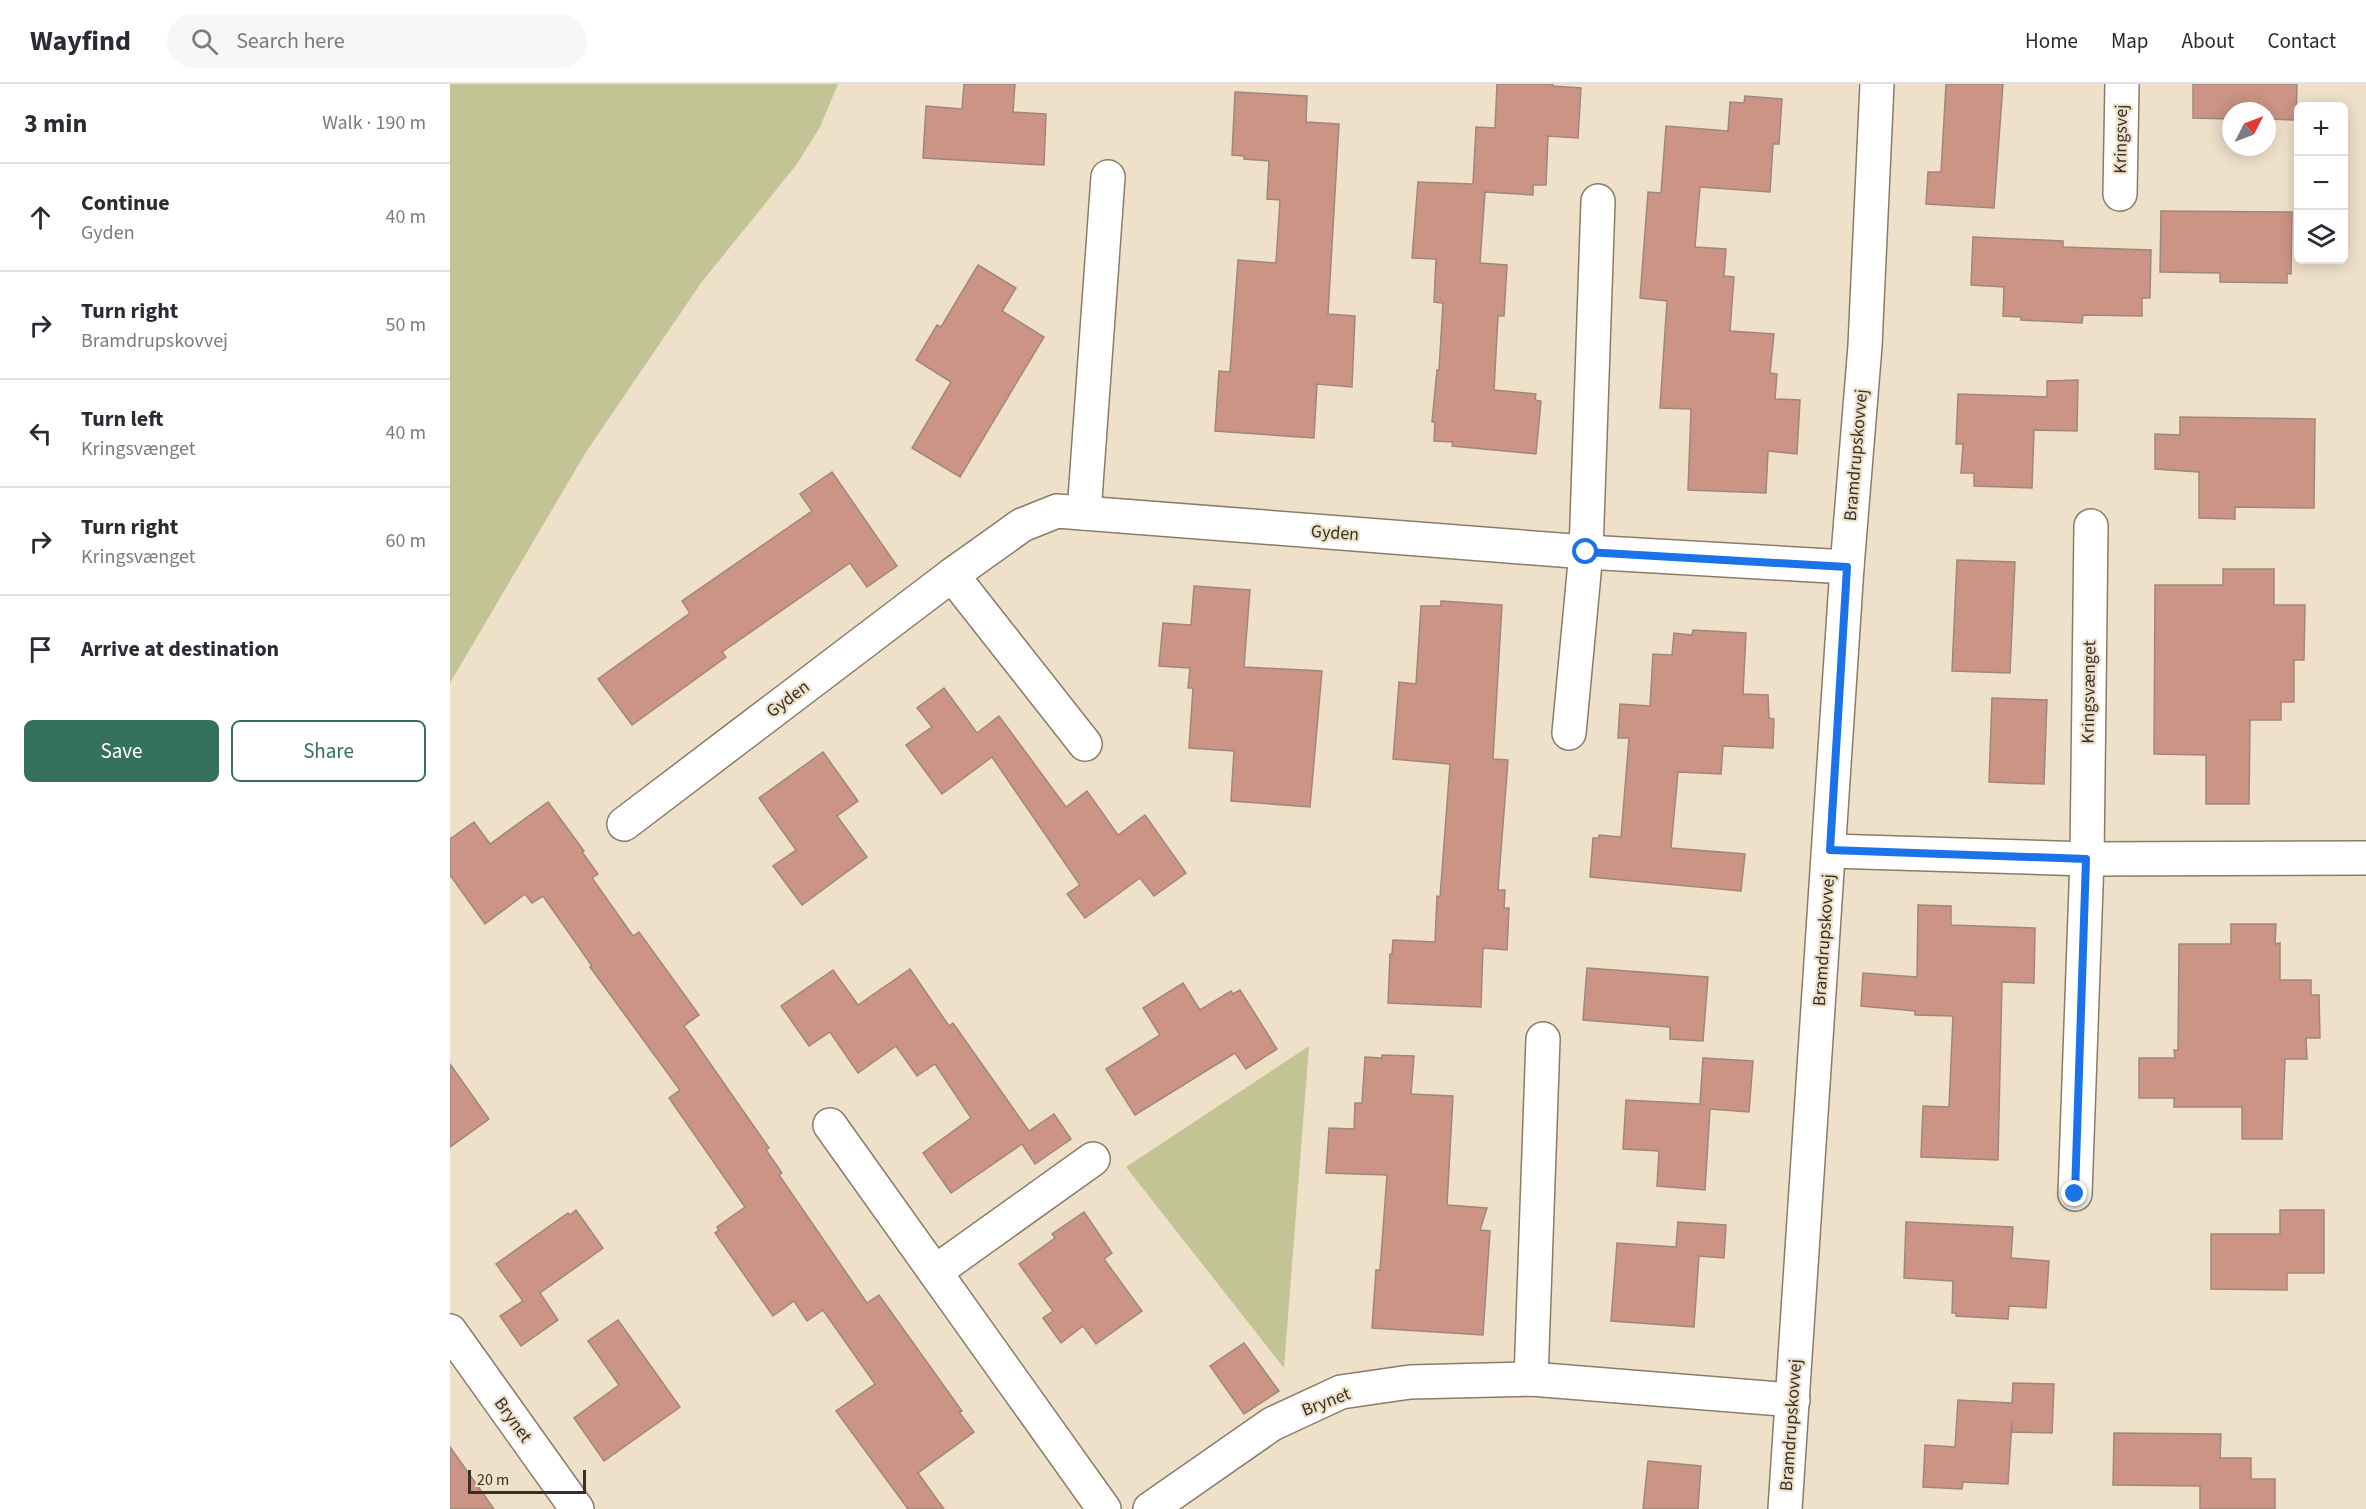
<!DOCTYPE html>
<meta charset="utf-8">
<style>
:root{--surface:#fff;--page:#f7f7f7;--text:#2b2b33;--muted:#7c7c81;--line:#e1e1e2;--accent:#36715b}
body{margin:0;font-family:"Source Sans 3",sans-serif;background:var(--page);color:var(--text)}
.controls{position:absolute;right:18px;top:18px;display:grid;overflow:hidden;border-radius:9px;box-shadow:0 3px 15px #0003}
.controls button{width:54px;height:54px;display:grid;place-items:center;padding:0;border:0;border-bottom:2px solid var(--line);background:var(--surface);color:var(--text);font:30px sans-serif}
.compass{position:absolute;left:1772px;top:18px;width:54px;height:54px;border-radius:50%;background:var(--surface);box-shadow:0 3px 15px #0003;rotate:48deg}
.scale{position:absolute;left:18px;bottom:15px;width:118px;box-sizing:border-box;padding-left:6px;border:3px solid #363027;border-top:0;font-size:16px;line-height:21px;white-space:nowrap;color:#363027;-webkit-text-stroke:4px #efe0ca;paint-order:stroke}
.stop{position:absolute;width:18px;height:18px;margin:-14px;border:4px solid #1a73e8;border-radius:50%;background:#fff}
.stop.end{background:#1a73e8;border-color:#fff;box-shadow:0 2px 6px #0008}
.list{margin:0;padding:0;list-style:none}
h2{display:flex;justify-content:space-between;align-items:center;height:78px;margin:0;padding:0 24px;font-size:26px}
h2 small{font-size:20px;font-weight:400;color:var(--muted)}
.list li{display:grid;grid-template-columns:39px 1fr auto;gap:18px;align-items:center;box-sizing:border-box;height:108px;padding:0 24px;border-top:2px solid var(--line)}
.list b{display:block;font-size:22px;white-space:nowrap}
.list p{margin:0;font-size:20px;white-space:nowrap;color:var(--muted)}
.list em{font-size:20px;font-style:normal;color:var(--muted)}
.actions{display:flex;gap:12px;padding:18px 24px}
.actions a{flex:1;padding:14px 0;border:2px solid var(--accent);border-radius:9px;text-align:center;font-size:21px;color:var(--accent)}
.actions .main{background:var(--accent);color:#fff}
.icon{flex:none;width:33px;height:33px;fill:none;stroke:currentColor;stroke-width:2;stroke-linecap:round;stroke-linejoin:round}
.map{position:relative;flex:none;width:1916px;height:1425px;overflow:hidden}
header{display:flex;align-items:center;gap:36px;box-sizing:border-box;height:84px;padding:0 30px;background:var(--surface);border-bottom:2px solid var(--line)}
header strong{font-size:28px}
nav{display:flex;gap:33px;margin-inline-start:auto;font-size:21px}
.search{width:420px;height:54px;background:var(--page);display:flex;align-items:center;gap:15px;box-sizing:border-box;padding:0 21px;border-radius:33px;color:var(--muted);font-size:22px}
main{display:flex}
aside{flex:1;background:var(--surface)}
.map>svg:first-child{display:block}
</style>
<header>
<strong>Wayfind</strong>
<div class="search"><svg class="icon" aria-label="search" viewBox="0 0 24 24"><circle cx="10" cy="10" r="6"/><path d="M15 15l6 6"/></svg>Search here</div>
<nav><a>Home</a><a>Map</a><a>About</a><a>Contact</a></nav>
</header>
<main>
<aside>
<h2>3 min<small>Walk · 190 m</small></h2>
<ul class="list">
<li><svg class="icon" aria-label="ahead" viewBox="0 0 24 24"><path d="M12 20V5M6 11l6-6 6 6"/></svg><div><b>Continue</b><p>Gyden</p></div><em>40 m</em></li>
<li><svg class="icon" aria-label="right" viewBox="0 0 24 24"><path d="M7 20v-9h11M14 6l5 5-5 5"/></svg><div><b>Turn right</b><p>Bramdrupskovvej</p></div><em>50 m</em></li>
<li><svg class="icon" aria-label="left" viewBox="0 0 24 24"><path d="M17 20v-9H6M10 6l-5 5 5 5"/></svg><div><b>Turn left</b><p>Kringsvænget</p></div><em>40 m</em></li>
<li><svg class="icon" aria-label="right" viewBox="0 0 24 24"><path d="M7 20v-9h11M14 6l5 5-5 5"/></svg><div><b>Turn right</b><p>Kringsvænget</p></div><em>60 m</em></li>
<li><svg class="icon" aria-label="arrive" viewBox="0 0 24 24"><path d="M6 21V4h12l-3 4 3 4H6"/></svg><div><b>Arrive at destination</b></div></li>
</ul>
<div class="actions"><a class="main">Save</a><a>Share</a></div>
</aside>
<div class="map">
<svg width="1916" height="1425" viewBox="0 0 1916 1425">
<rect width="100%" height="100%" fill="#efe0ca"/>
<g fill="#c2c496">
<path d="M 0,0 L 388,0 L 370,43 L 347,80 L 251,199 L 136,368 L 0,599 Z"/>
<path d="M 859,962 L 834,1284 L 676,1083 Z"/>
</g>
<g fill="#cb9484" stroke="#a1867f" stroke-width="1.5">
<path d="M 514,0 L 565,0 L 563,28 L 596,30 L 594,81 L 473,74 L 476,22 L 512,25 Z"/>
<path d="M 1047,0 L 1103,0 L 1102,2 L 1131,4 L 1128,54 L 1098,52 L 1096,101 L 1083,101 L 1083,111 L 1035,108 L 1030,179 L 1057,181 L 1054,232 L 1048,232 L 1044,306 L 1086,310 L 1085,316 L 1091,317 L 1086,370 L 1002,362 L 1003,358 L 984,357 L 985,338 L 982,338 L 987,286 L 989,286 L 993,219 L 984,218 L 986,175 L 962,174 L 968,98 L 1023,100 L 1026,43 L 1045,44 Z"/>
<path d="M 1496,0 L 1553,0 L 1544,124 L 1476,120 L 1478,88 L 1491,88 Z"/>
<path d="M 1743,0 L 1847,0 L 1846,36 L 1817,35 L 1817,27 L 1781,27 L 1781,35 L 1743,34 Z"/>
<path d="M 785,8 L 857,12 L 856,38 L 889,40 L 878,230 L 905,232 L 902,303 L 867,300 L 864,354 L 765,347 L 769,287 L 780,288 L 788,176 L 826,179 L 830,116 L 817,115 L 819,77 L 794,75 L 794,72 L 782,71 Z"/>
<path d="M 1295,12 L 1332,15 L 1329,60 L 1323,60 L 1320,108 L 1250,103 L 1245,163 L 1276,165 L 1274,192 L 1284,193 L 1280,247 L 1324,250 L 1320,289 L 1327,290 L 1325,315 L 1350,316 L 1347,370 L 1318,367 L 1316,409 L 1238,406 L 1241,325 L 1210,324 L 1217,217 L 1190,214 L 1198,108 L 1211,109 L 1216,42 L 1278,47 L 1280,18 L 1294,19 Z"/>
<path d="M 1711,127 L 1842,128 L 1841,190 L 1837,189 L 1837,199 L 1770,198 L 1770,189 L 1710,188 Z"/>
<path d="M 1523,153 L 1613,157 L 1613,163 L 1701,166 L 1700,214 L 1692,214 L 1692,232 L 1633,231 L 1632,239 L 1571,236 L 1571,233 L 1553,232 L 1554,203 L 1521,201 Z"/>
<path d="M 528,181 L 566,204 L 552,227 L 594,253 L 510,393 L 462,364 L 501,298 L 466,276 L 487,241 L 491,243 Z"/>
<path d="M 1628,296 L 1627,347 L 1584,346 L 1582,404 L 1524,402 L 1524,389 L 1511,389 L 1513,360 L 1506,360 L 1508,310 L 1597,313 L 1597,297 Z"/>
<path d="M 1730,333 L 1865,335 L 1864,424 L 1785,423 L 1785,435 L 1749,434 L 1749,388 L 1705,385 L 1705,350 L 1730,351 Z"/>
<path d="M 382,388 L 447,482 L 417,503 L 400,479 L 272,568 L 276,573 L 182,641 L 148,595 L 240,529 L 232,517 L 362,427 L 350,410 Z"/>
<path d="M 1507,476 L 1565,478 L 1560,589 L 1502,587 Z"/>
<path d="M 1773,485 L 1824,485 L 1824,521 L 1855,521 L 1854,576 L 1844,576 L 1844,618 L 1831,618 L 1831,636 L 1800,636 L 1799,720 L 1756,720 L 1756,671 L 1704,670 L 1705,501 L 1773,501 Z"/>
<path d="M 744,502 L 800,506 L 794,583 L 872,587 L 860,723 L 781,717 L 784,667 L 739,664 L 743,604 L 738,604 L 740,584 L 709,582 L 713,539 L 741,541 Z"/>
<path d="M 991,517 L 1052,521 L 1043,675 L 1058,676 L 1048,806 L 1055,806 L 1054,824 L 1059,824 L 1057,866 L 1033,864 L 1031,923 L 938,919 L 940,870 L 942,870 L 943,856 L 985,858 L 987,812 L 990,813 L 1000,680 L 943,675 L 949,598 L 966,600 L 971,522 L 991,522 Z"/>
<path d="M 1243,546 L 1296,549 L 1293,610 L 1318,611 L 1319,634 L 1324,635 L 1323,664 L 1273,662 L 1271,690 L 1228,688 L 1221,764 L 1295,770 L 1291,807 L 1140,793 L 1143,754 L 1149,754 L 1149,751 L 1171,753 L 1179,654 L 1168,654 L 1170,620 L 1200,622 L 1203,570 L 1222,571 L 1224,549 L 1242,551 Z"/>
<path d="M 494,604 L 527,649 L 549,632 L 616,723 L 637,707 L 668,751 L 695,731 L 736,789 L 704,812 L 690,794 L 635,834 L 617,810 L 630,801 L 542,673 L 492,710 L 456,661 L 482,643 L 467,624 Z"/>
<path d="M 1542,614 L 1597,616 L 1594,700 L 1539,698 Z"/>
<path d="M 373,668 L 408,717 L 387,732 L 417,773 L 352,821 L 323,782 L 346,766 L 309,714 Z"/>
<path d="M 98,718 L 134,767 L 132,768 L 148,790 L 142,794 L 183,852 L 189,848 L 249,931 L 234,942 L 319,1064 L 316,1066 L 332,1089 L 329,1091 L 417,1219 L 429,1211 L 512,1327 L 509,1328 L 524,1348 L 468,1389 L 494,1425 L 458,1425 L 386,1327 L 425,1300 L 373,1226 L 357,1237 L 344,1217 L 323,1232 L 265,1149 L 269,1146 L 267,1143 L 295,1123 L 219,1014 L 230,1006 L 140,883 L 142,882 L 93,812 L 82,819 L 75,810 L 35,840 L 0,791 L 0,755 L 24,738 L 40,760 Z"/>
<path d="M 1468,821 L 1501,822 L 1501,841 L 1585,844 L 1584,899 L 1552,898 L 1548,1076 L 1471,1073 L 1473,1022 L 1499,1023 L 1503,932 L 1465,931 L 1465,927 L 1411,922 L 1413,889 L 1467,893 Z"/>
<path d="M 1781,840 L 1826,840 L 1825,860 L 1830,859 L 1830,896 L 1861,896 L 1861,911 L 1869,911 L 1870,954 L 1856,954 L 1857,975 L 1835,975 L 1832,1055 L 1792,1055 L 1792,1023 L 1724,1023 L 1724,1014 L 1689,1014 L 1689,974 L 1725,974 L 1724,966 L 1728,966 L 1729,860 L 1781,860 Z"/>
<path d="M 1137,884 L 1258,893 L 1253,957 L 1220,955 L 1220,943 L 1133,936 Z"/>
<path d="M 460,885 L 499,942 L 503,939 L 579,1047 L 604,1030 L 621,1055 L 585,1080 L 572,1060 L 501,1109 L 473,1069 L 521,1034 L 485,980 L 467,992 L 446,962 L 408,989 L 380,948 L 359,962 L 331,922 L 383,886 L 408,921 Z"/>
<path d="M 733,899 L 750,926 L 781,907 L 783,910 L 790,906 L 827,965 L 796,985 L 785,969 L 685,1031 L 656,985 L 710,951 L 693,924 Z"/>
<path d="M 932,971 L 964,972 L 961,1010 L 1003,1012 L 997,1121 L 1037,1124 L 1030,1146 L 1040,1147 L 1033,1251 L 922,1244 L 926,1186 L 930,1186 L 937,1091 L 876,1089 L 879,1044 L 904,1045 L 905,1019 L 912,1019 L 915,973 L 932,974 Z"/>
<path d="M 1253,974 L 1303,977 L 1299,1028 L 1260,1025 L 1255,1106 L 1207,1102 L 1209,1067 L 1173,1065 L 1176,1016 L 1250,1020 Z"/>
<path d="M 0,980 L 39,1035 L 0,1063 Z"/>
<path d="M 126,1126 L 153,1164 L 90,1209 L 108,1236 L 71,1262 L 50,1232 L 73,1217 L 46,1180 L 118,1129 L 120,1131 Z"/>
<path d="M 1830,1126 L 1874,1126 L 1874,1189 L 1837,1189 L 1837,1206 L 1761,1205 L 1761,1150 L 1830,1150 Z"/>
<path d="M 634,1128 L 662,1169 L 654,1175 L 692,1227 L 646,1260 L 633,1242 L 611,1259 L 593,1234 L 603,1227 L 569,1180 L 605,1154 L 602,1150 Z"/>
<path d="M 1228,1138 L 1276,1141 L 1274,1174 L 1249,1172 L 1244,1243 L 1161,1237 L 1167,1159 L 1226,1163 Z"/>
<path d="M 1456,1138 L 1563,1143 L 1561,1174 L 1599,1177 L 1596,1224 L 1559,1222 L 1558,1235 L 1506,1232 L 1506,1229 L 1502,1229 L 1503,1197 L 1454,1194 Z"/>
<path d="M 168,1236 L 230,1323 L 154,1377 L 124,1334 L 169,1301 L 138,1257 Z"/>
<path d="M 794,1259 L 829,1307 L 794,1330 L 760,1282 Z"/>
<path d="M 1563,1299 L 1604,1300 L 1602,1349 L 1562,1348 L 1562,1337 L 1558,1400 L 1513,1398 L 1512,1405 L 1473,1403 L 1475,1361 L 1505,1363 L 1508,1316 L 1562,1319 Z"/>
<path d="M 1664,1349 L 1771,1350 L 1770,1374 L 1801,1374 L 1801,1395 L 1825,1395 L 1825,1425 L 1750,1425 L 1750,1402 L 1663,1401 Z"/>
<path d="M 0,1363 L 44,1425 L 0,1425 Z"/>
<path d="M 1198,1377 L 1251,1382 L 1248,1425 L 1193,1425 Z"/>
</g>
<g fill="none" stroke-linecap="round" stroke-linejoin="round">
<g stroke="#8a7c68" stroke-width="36">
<g id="street">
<path d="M 1670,110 L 1672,0"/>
<path d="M 634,429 L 658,93"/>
<path d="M 502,491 L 635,660"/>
<path d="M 1119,649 L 1136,468 L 1148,117"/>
<path d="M 174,740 L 502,491 L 572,441 L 607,427 L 1136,468 L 1397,483"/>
<path d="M 1380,767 L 1637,775 L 1916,774"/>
<path d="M 380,1041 L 654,1425"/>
<path d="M 1625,1110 L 1637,775 L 1641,442"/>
<path d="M 485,1188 L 643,1075"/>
<path d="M 0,1247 L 127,1425"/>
<path d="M 1081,1295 L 1093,955"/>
<path d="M 700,1425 L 822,1340 L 891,1308 L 960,1298 L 1081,1295 L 1343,1316"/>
</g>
</g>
<g stroke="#8a7c68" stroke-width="36">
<path id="secondary" d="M 1335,1425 L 1397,483 L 1415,262 L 1427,0"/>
</g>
<use href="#street" stroke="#fff" stroke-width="33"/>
<use href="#secondary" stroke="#fff" stroke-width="33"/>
</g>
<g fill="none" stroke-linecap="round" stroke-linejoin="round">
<path stroke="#1a73e8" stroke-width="8" d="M 1136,468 L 1397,483 L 1380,766 L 1636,775 L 1625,1110"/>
</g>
<g text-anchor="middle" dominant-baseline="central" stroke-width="4.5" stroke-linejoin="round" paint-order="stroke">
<g font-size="18" fill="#363027" stroke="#efe0ca">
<text transform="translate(1671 55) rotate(-89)">Kringsvej</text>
<text transform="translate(1406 371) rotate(-85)">Bramdrupskovvej</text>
<text transform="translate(885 449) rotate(4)">Gyden</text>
<text transform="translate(1639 608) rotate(-89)">Kringsvænget</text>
<text transform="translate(338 615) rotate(-37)">Gyden</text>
<text transform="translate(1374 856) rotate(-86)">Bramdrupskovvej</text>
<text transform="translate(876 1318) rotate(-21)">Brynet</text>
<text transform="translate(63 1336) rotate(54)">Brynet</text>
<text transform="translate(1341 1341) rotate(-86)">Bramdrupskovvej</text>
</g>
</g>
</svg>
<div class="controls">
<button>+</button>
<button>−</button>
<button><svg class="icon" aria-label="layers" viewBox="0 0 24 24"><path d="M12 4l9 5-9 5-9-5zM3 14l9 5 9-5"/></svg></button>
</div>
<svg class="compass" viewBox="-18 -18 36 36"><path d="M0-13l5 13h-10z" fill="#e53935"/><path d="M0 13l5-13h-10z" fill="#7c7c81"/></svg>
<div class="scale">20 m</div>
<div class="stop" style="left:1136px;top:468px"></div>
<div class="stop end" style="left:1625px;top:1110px"></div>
</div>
</main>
